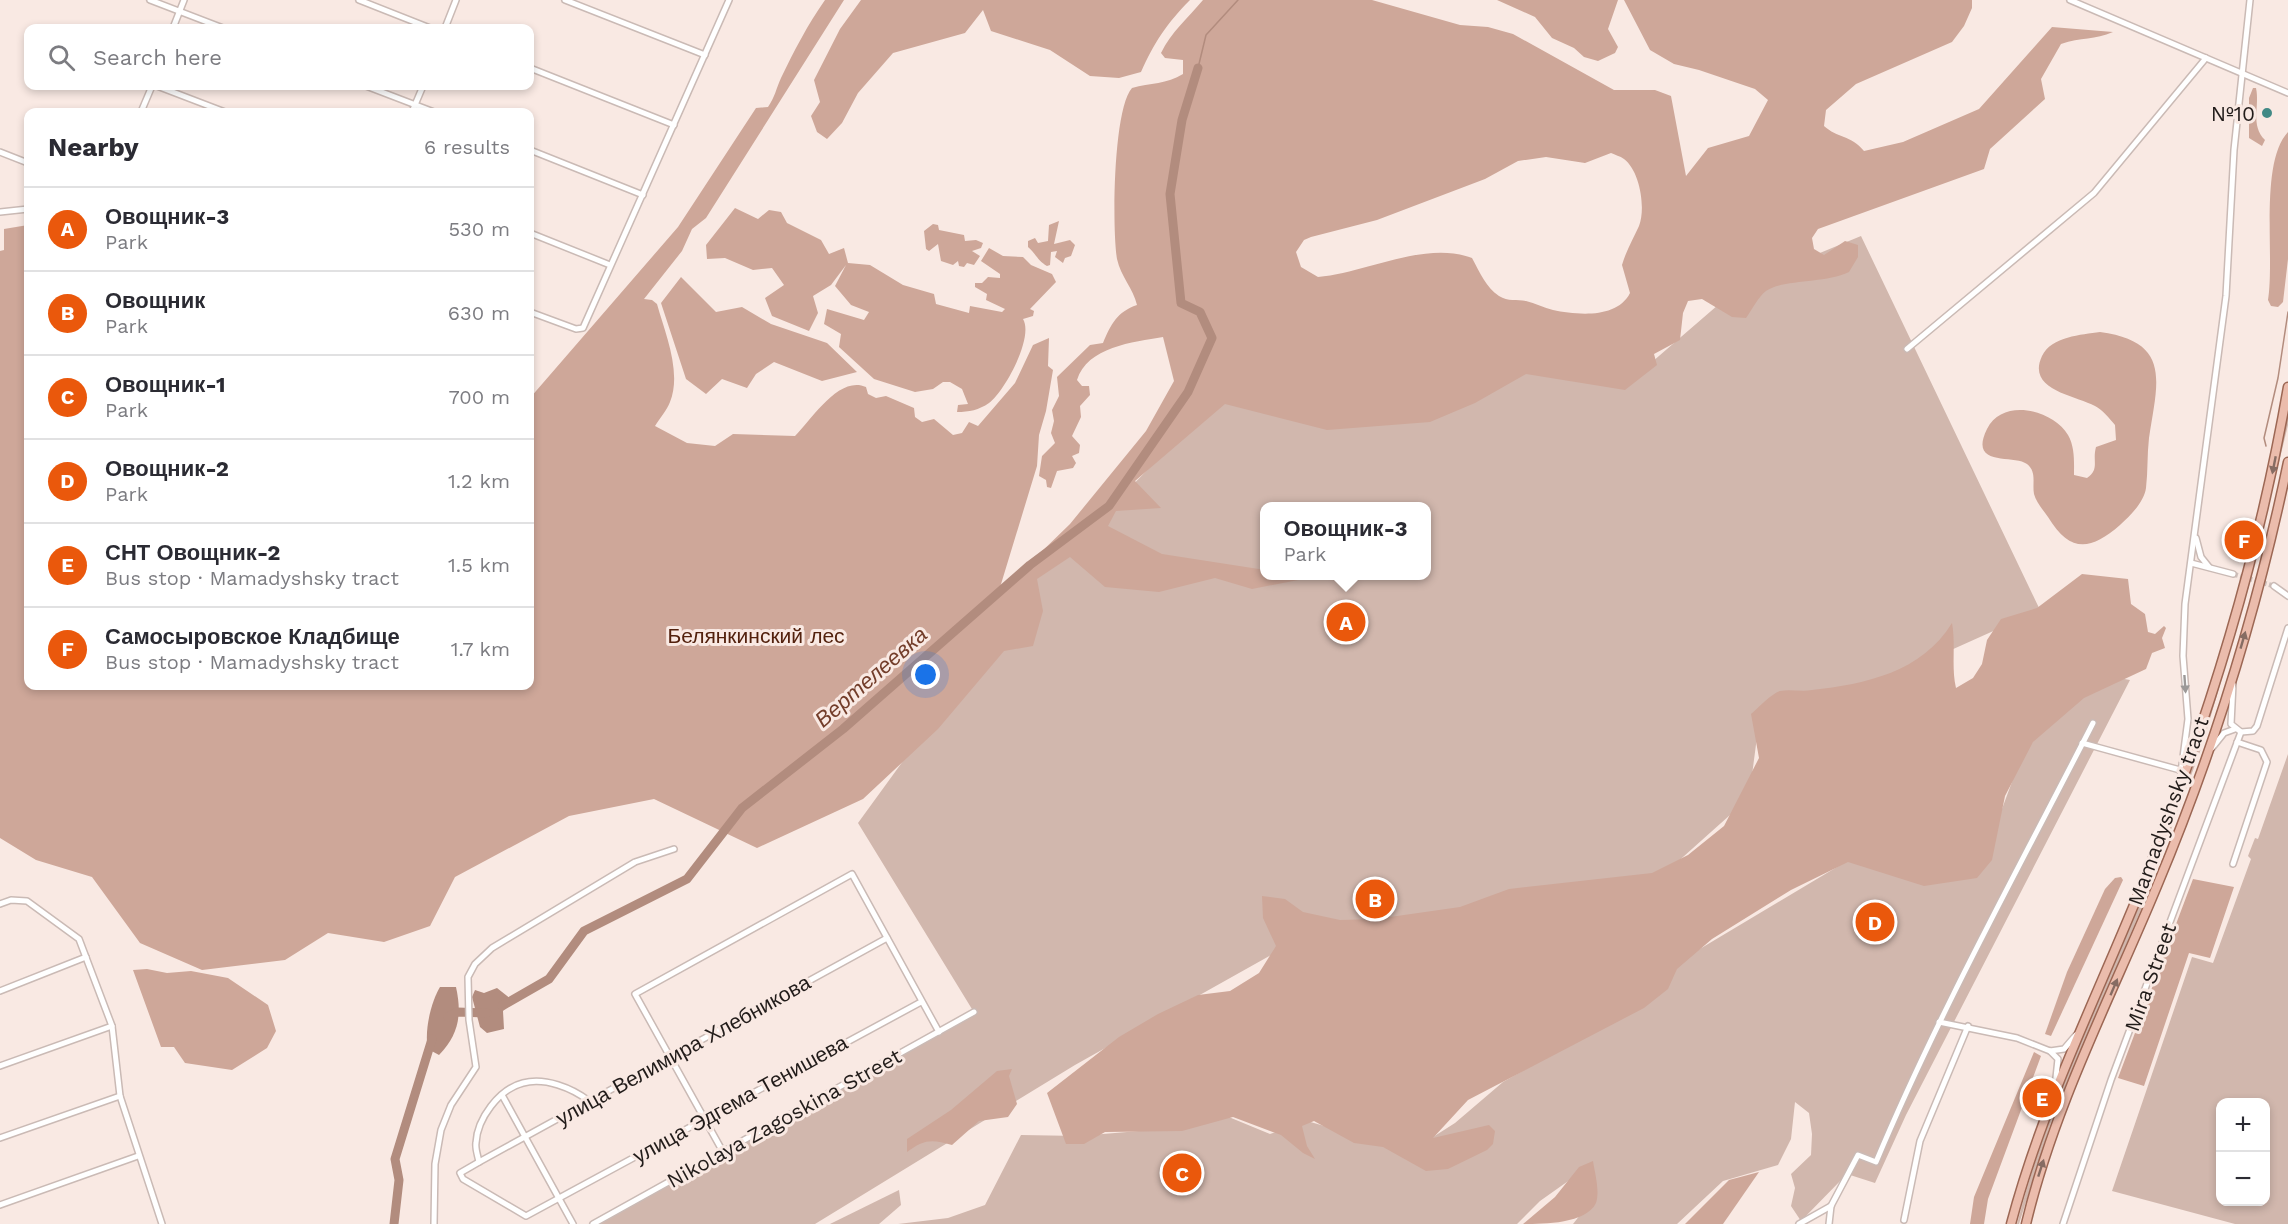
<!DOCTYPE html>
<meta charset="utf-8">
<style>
:root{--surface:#fff;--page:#f2f2f3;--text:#2b2b33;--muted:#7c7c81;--line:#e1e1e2;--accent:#ea580c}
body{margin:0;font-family:"Work Sans",sans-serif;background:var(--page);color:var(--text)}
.controls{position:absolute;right:18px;bottom:18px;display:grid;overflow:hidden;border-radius:12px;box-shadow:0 3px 9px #0003}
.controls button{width:54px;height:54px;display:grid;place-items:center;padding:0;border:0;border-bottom:2px solid var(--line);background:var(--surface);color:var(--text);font:30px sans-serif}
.you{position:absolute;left:926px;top:675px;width:21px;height:21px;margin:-15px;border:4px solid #fff;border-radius:50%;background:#1a73e8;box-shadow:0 0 0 9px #1a73e833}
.badge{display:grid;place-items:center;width:39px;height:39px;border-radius:50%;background:var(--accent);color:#fff;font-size:20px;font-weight:700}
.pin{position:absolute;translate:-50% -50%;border:3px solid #fff;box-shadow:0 2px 6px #0006}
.popup{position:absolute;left:1260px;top:502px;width:171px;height:78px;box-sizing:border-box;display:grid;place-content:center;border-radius:12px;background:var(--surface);filter:drop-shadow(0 2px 4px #0005);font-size:20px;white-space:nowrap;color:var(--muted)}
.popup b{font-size:22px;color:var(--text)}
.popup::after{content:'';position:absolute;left:50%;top:100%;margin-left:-12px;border:12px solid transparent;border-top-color:var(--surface)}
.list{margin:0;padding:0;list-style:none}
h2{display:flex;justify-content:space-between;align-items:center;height:78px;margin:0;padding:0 24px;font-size:26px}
h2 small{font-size:20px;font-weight:400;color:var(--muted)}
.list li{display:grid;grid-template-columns:39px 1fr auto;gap:18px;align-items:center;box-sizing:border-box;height:84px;padding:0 24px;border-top:2px solid var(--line)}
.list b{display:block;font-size:22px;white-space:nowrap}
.list p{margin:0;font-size:20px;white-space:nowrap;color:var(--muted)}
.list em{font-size:20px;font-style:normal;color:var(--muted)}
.icon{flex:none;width:33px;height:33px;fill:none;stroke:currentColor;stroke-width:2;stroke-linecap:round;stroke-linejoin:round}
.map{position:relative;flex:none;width:2288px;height:1224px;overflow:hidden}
.search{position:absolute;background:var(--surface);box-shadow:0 3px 9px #0003;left:24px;top:24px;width:510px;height:66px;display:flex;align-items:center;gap:15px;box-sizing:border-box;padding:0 21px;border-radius:12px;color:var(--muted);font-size:22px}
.panel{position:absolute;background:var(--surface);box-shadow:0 3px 9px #0003;left:24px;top:108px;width:510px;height:582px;border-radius:12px}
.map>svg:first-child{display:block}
</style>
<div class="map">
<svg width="2288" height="1224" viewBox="0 0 2288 1224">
<rect width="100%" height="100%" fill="#f9e9e3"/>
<g fill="#d1b7ad" fill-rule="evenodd">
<path d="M 1861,236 L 2040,610 L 1871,686 L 1760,714 L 1749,798 L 1645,891 L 1303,937 L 1075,1065 L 815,1224 L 600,1224 L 975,1014 L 858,823 L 927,728 L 1031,575 L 1084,535 L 1230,385 L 1535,362 L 1630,381 L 1740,286 ZM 1265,506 L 1427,506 L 1427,576 L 1265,576 Z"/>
<path d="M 2288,413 L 2288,425 L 2249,586 L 2202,746 L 2143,905 L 2053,1116 L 2019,1224 L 2017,1224 C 2049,1099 2108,985 2156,865 C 2214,720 2258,567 2288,413 Z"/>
<path d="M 2119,678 L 2130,680 L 1906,1115 L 1875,1183 L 1847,1174 L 1801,1221 L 1791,1206 L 1795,1188 L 1791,1174 L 1811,1155 L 1812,1134 L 1809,1113 L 1795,1102 L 1791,1139 L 1778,1165 L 1723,1181 L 1677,1224 L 1573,1224 L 1595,1196 L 1588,1167 L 1540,1201 L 1517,1224 L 898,1224 L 948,1218 L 985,1205 L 1021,1135 L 1079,1136 L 1175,1128 L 1219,1113 L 1270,1134 L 1307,1121 L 1411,1151 L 1455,1123 L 1503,1082 L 1612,1020 L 1683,959 L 1847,861 L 1985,855 L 2023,752 L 2079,693 Z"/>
<path d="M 2288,754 L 2288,1224 L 2235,1224 L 2112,1191 L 2192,957 L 2213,963 L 2251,859 L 2248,856 L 2255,838 L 2258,839 ZM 2266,1102 L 2266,1202 L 2220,1202 L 2220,1102 Z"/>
<path d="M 899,1190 L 901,1205 L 879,1224 L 830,1224 Z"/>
</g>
<g fill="#cea799" fill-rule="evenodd">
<path d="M 825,0 L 844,0 L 706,218 L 692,229 L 682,251 L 644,299 L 652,300 L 657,304 C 665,333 682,372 670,402 C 667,410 660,418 655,426 L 687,443 L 715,446 L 733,434 L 795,436 C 812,419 839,375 866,387 L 868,394 L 876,398 L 886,396 L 914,408 L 915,417 L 922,422 L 934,419 L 953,435 L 962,433 L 969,422 L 978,426 L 1015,383 L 1033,345 L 1049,338 L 1048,366 L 1053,370 L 1046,411 L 1039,435 L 1037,466 L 998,594 L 1070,524 L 1146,431 L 1174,381 L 1163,337 C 1133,342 1087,347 1077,380 L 1082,386 L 1089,386 L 1090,395 L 1080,406 L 1081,417 L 1072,436 L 1080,445 L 1079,453 L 1072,456 L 1076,463 L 1073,468 L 1057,471 L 1051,488 L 1047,487 L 1046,480 L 1039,476 L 1042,456 L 1055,443 L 1051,433 L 1054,421 L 1052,410 L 1059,396 L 1057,377 L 1090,345 L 1103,343 C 1111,324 1117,312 1137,305 C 1133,288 1121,277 1117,259 C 1112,229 1113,109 1132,88 C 1150,83 1167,84 1183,74 L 1183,60 L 1165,58 L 1161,53 C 1171,32 1188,18 1203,0 L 1372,0 L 1460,25 L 1488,27 L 1513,34 L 1614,90 L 1655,90 L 1671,96 L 1686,176 L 1708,148 L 1749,136 L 1768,100 L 1755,89 L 1699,70 L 1674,64 L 1650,50 L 1624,0 L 1972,0 L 1972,8 L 1964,26 L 1952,42 L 1856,84 L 1826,110 L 1824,126 C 1837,138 1851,135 1864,151 L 1903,142 L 1979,109 L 2052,27 L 2113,32 C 2095,40 2081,37 2061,44 L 2041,79 L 2045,99 L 1990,149 L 1984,169 L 1818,229 L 1812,238 L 1814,249 L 1824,255 L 1845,241 L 1858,245 L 1858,257 L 1849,272 C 1823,284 1783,279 1766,291 C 1758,297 1752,310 1746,318 L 1732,317 L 1702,299 L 1688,301 L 1683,313 L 1680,340 L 1654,354 L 1657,365 L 1625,390 L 1526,374 L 1475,403 L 1430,422 L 1327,430 L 1225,404 L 1135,481 L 1161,508 L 1116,511 L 1108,526 L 1162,554 L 1265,570 L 1265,576 L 1319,576 L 1252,589 L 1215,578 L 1159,592 L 1105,587 L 1070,557 L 1037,579 L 1043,611 L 1033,646 L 1004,651 L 938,729 L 863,799 L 757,848 L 654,799 L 569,816 L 455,877 L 430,926 L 384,942 L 328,933 L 285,960 L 202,970 L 140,943 L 92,877 L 36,860 L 0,838 L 0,251 L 4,250 L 4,229 L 28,225 L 28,686 L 530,686 L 530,398 L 678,227 L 756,108 L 768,107 C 775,97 776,89 781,78 C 794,51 808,24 825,0 ZM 1611,153 C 1615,155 1620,156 1624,159 C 1640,171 1646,208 1639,226 C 1633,239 1626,251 1622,265 L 1630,293 C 1617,319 1577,315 1553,310 C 1544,308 1535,303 1526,301 C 1517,299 1508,302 1499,296 C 1486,287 1480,273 1472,258 C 1425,240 1366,273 1318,277 L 1301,267 L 1296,252 L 1304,240 L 1311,237 L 1377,220 L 1485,179 L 1518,161 L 1546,157 L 1585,163 Z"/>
<path d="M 861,0 L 1190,0 C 1167,23 1154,43 1141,72 L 1119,78 L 1090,76 L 1050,50 L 991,31 L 983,10 L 965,33 L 893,53 L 858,93 L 842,123 L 827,139 L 817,132 L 811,116 L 820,102 L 814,80 L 840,29 Z"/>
<path d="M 1497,0 L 1618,0 L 1608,29 L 1618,47 L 1615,53 L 1598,61 L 1584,57 L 1574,48 L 1552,38 L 1535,17 Z"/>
<path d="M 2253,88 L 2256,88 C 2260,106 2250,125 2265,140 L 2262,146 L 2249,138 L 2249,98 Z"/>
<path d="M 2288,132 L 2288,259 L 2283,302 L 2278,307 L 2271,306 L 2268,300 C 2275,257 2259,163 2288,132 Z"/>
<path d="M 735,208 L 758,219 L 769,210 L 781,212 L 787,223 L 821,240 L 829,254 L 844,248 L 848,263 L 870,265 L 903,285 L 934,294 L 936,304 L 969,313 L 970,306 L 1002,312 L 1005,309 L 986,300 L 987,294 L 975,287 L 975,283 L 982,283 L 988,277 L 1000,278 L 1000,274 L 981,261 L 989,248 L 1003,256 L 1023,257 L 1031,265 L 1052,274 L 1056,282 L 1030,309 L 1034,311 L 1033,316 L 1023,319 C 1034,337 1005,391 989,403 C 979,410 969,412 957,412 L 958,405 L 968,404 L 962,389 L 950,382 L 943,382 L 933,389 L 915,392 L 874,379 L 839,347 L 841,334 L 824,324 L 827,309 L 864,320 L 869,312 L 851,305 L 835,286 L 846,265 L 831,285 L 813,296 L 818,313 L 809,331 L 772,316 L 765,298 L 784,285 L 772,268 L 753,270 L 725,258 L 707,259 L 706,245 Z"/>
<path d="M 1059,221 L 1054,244 L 1070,240 L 1075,245 L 1071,256 L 1065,258 L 1063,263 L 1055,257 L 1057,251 L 1051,252 L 1050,265 L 1047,266 C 1038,261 1036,254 1028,247 L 1028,241 L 1035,238 L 1038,243 L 1048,241 L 1049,225 Z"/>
<path d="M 933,224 L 938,225 L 939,230 L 964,235 L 965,241 L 976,240 L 983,243 L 981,248 L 972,251 L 980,256 L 974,265 L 967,263 L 964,267 L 959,266 L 958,261 L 953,265 L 941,261 L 938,244 L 929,251 L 926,249 L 924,231 Z"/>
<path d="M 681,277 L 716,312 L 742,307 L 771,324 L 827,343 L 857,372 L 822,381 L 774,362 L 756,374 L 747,388 L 722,379 L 706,394 L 686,379 L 661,303 Z"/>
<path d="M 2100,332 C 2173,342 2157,383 2149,438 C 2147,455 2148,471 2146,488 C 2144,502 2131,515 2120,525 C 2090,551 2070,553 2048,517 C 2043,510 2036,502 2034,494 C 2032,483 2037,472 2027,464 C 2014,454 1968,468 1987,429 C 2003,397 2053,410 2068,435 C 2075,447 2074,462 2074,475 L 2087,478 C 2100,469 2092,461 2096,447 L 2116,440 L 2115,425 C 2109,418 2103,410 2095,406 C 2075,395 2026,390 2042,356 C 2052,336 2081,335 2100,332 Z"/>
<path d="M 2082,574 L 2128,579 L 2131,604 L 2145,614 L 2148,632 L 2155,634 L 2164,626 L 2166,628 L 2162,638 L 2165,648 L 2152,653 L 2146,669 L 2084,698 L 2033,742 L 2005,796 L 1992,860 L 1977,878 L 1924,886 L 1848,862 L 1791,890 L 1712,939 L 1677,969 L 1668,989 L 1644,1008 L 1468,1100 L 1433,1138 L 1489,1125 L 1495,1131 L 1493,1144 L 1487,1150 L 1448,1169 L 1426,1171 L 1383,1147 L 1354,1143 L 1314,1121 L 1302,1126 L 1307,1146 L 1315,1159 L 1303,1153 L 1281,1135 L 1233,1117 L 1182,1131 L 1105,1132 L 1084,1144 L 1066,1144 L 1047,1093 L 1119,1037 L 1158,1014 L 1198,995 L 1230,991 L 1259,973 L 1276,946 L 1263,918 L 1262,896 L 1285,899 L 1303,912 L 1340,920 L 1376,919 L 1460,907 L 1509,889 L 1652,873 L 1688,855 L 1724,826 L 1759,758 L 1751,714 C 1759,707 1771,694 1780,691 C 1790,689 1802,692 1812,690 C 1866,684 1922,672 1952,623 C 1956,645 1951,667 1956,688 L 1973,678 L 1982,664 L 1987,640 L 2001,619 L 2037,608 Z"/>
<path d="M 2121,877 L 2123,880 L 2051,1036 L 2045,1034 L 2067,972 L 2105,889 L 2115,878 Z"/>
<path d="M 2193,879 L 2234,887 L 2210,958 L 2189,953 L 2144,1086 L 2118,1078 Z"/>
<path d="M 147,969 L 167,973 L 191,971 L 228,978 L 268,1005 L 276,1031 L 267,1048 L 232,1070 L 185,1063 L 174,1047 L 161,1047 L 133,970 Z"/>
<path d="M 2034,1052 L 2041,1056 L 1988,1199 L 1984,1224 L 1970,1224 L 1974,1197 Z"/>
<path d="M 1012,1069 L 1009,1076 L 1017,1104 L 1008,1117 L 979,1121 L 952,1145 C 932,1139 924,1139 907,1152 L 907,1139 L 951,1110 L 997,1071 Z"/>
<path d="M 1593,1161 C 1595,1174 1600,1191 1596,1203 C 1586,1224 1543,1224 1523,1224 L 1555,1197 L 1579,1167 Z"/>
<path d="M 1759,1172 L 1723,1224 L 1685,1224 L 1729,1180 Z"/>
</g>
<g fill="#b28c7e">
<path d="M 440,987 L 456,987 C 462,1015 459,1034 439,1055 L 428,1049 C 424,1031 431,1002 440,987 Z"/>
<path d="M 497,988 L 511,999 L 503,1011 L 504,1029 L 487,1033 L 480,1027 L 472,997 L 475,990 L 484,993 Z"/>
</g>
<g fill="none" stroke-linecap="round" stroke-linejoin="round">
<g stroke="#b28c7e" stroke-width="1.5">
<path d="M 1198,68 L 1206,35 L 1238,0"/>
<path d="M 2266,446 L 2264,438 L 2278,378 L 2288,312"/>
</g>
<g stroke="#b28c7e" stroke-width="9">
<path d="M 502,1006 L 549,979 L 584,931 L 687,879 L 742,808 L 843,729 L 1030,565 L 1109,506 L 1188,392 L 1212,338 L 1200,312 L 1181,303 L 1170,194 L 1182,120 L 1198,68"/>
<path d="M 448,1017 L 457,1012 L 487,1013"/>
<path d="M 394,1224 L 399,1180 L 395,1159 L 432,1039"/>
</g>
<path stroke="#cec0bb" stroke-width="5" stroke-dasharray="5 2.5" stroke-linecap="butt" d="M 2233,574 L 2274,586"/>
<g stroke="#cabab5" stroke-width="8">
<g id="street">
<path d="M 150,0 L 223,28"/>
<path d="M 359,0 L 430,28"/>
<path d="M 565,0 L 705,55"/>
<path d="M 2070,0 L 2288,93"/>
<path d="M 173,28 L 184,0"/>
<path d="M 445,28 L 456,0"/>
<path d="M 530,68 L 674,125"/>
<path d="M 157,86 L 225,112"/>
<path d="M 366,86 L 434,112"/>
<path d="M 141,112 L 152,86"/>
<path d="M 412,112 L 423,86"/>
<path d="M 530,150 L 643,195"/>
<path d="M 0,152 L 28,163"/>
<path d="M 0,212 L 28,209"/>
<path d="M 530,233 L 610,265"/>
<path d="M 530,312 L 576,329 L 583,328 L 729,0"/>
<path d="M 1907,349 L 2094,193 L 2206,58"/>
<path d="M 2196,538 L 2201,557 L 2209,567"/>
<path d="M 2191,563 L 2233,574"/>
<path d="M 2274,586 L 2288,596"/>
<path d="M 2233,684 L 2231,724 L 2241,732 L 2253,731 L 2257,726 L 2288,628"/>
<path d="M 2082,743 L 2180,770"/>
<path d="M 2212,748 L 2224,733 L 2235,729"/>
<path d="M 2180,780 L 2188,719 L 2183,656 L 2185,604 L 2226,296 L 2234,150 L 2250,0"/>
<path d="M 2233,864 L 2267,762 L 2261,750 L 2237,742"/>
<path d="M 0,904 L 11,900 L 27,901 L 79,939 L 112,1026 L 120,1096 L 162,1224"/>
<path d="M 887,938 L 479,1162 L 460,1173 L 463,1179 L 526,1216 L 921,1002"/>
<path d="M 0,991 L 86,957"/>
<path d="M 1939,1022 L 2017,1038 L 2050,1051 L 2064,1049 L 2076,1035"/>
<path d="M 2050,1051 L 2058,1059 L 2055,1087"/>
<path d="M 0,1066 L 112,1026"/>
<path d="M 502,1095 L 573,1224"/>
<path d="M 0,1138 L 120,1096"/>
<path d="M 723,1152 L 635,994 L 852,874 L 939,1032"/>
<path d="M 479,1162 C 478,1156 475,1149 476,1143 C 477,1119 499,1089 523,1083 C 545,1077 572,1088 589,1101"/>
<path d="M 0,1205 L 138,1156"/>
<path d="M 1904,1220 L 1920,1141 L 1968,1026"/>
<path d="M 434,1224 L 435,1164 L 441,1130 L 451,1105 L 476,1067 L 469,1020 L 468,977 L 475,964 L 492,948 L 635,862 L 674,849"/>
<path d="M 593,1224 L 974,1012"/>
<path d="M 1799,1224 L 1831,1206"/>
<path d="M 1829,1224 L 1831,1206 L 1858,1155 L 1876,1162 C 1939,1012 2019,868 2093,723"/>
<path d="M 2063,1224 L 2111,1080 L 2241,732"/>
</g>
</g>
<g stroke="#9c6754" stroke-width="11">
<g id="primary">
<path d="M 2011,1224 C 2043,1103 2099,993 2145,878 C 2209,719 2259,555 2288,387"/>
<path d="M 2026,1224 C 2054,1106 2111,997 2157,886 C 2214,750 2258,607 2288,462"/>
</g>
</g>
<use href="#street" stroke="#fff" stroke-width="5"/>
<use href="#primary" stroke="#ebbcac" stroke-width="8"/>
</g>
<defs><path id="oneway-solid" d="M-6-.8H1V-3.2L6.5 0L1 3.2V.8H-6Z" transform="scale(1.5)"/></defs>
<g fill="#866c63">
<use href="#oneway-solid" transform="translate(2274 465) rotate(101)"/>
<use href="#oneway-solid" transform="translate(2243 640) rotate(-74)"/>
<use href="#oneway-solid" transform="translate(2114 987) rotate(-67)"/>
<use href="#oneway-solid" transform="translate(2041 1168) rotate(-72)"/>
</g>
<use fill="#9c9998" href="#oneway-solid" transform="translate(2185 684) rotate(86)"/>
<circle fill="#418985" stroke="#f9e9e3" stroke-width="2" cx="2267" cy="113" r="6"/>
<g text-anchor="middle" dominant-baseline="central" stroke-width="6" stroke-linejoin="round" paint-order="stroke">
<g font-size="21" fill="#221c1a" stroke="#f9e9e3" text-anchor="end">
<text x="2255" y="113">№10</text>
</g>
<g font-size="21" fill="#53210d" stroke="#f9e9e3">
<text x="756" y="635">Белянкинский лес</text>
</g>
<g font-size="21" fill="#221c1a" stroke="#f9e9e3">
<text transform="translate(2168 811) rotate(-70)">Mamadyshsky tract</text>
<text transform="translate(2150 977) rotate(-70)">Mira Street</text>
<text transform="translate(683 1050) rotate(-29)">улица Велимира Хлебникова</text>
<text transform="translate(740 1099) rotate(-29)">улица Эдгема Тенишева</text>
<text transform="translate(784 1118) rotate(-29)">Nikolaya Zagoskina Street</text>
</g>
<g font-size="22" font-style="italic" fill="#733d2a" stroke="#f9e9e3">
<text transform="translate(871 677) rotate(-41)">Вертелеевка</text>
</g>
</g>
</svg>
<div class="controls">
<button>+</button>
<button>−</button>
</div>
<div class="you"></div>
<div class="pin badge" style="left:1346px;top:622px">A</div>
<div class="popup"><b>Овощник-3</b>Park</div>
<div class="pin badge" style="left:1375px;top:899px">B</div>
<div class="pin badge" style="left:1182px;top:1173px">C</div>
<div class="pin badge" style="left:1875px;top:922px">D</div>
<div class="pin badge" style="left:2042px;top:1098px">E</div>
<div class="pin badge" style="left:2244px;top:540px">F</div>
<div class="search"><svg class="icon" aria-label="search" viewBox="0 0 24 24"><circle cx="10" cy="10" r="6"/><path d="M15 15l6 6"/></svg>Search here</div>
<section class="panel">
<h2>Nearby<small>6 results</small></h2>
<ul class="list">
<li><span class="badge">A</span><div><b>Овощник-3</b><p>Park</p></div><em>530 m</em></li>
<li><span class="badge">B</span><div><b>Овощник</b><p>Park</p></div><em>630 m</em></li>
<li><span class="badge">C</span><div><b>Овощник-1</b><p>Park</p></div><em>700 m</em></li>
<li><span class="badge">D</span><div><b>Овощник-2</b><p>Park</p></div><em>1.2 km</em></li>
<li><span class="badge">E</span><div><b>СНТ Овощник-2</b><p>Bus stop · Mamadyshsky tract</p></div><em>1.5 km</em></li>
<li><span class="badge">F</span><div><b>Самосыровское Кладбище</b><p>Bus stop · Mamadyshsky tract</p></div><em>1.7 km</em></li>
</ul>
</section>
</div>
